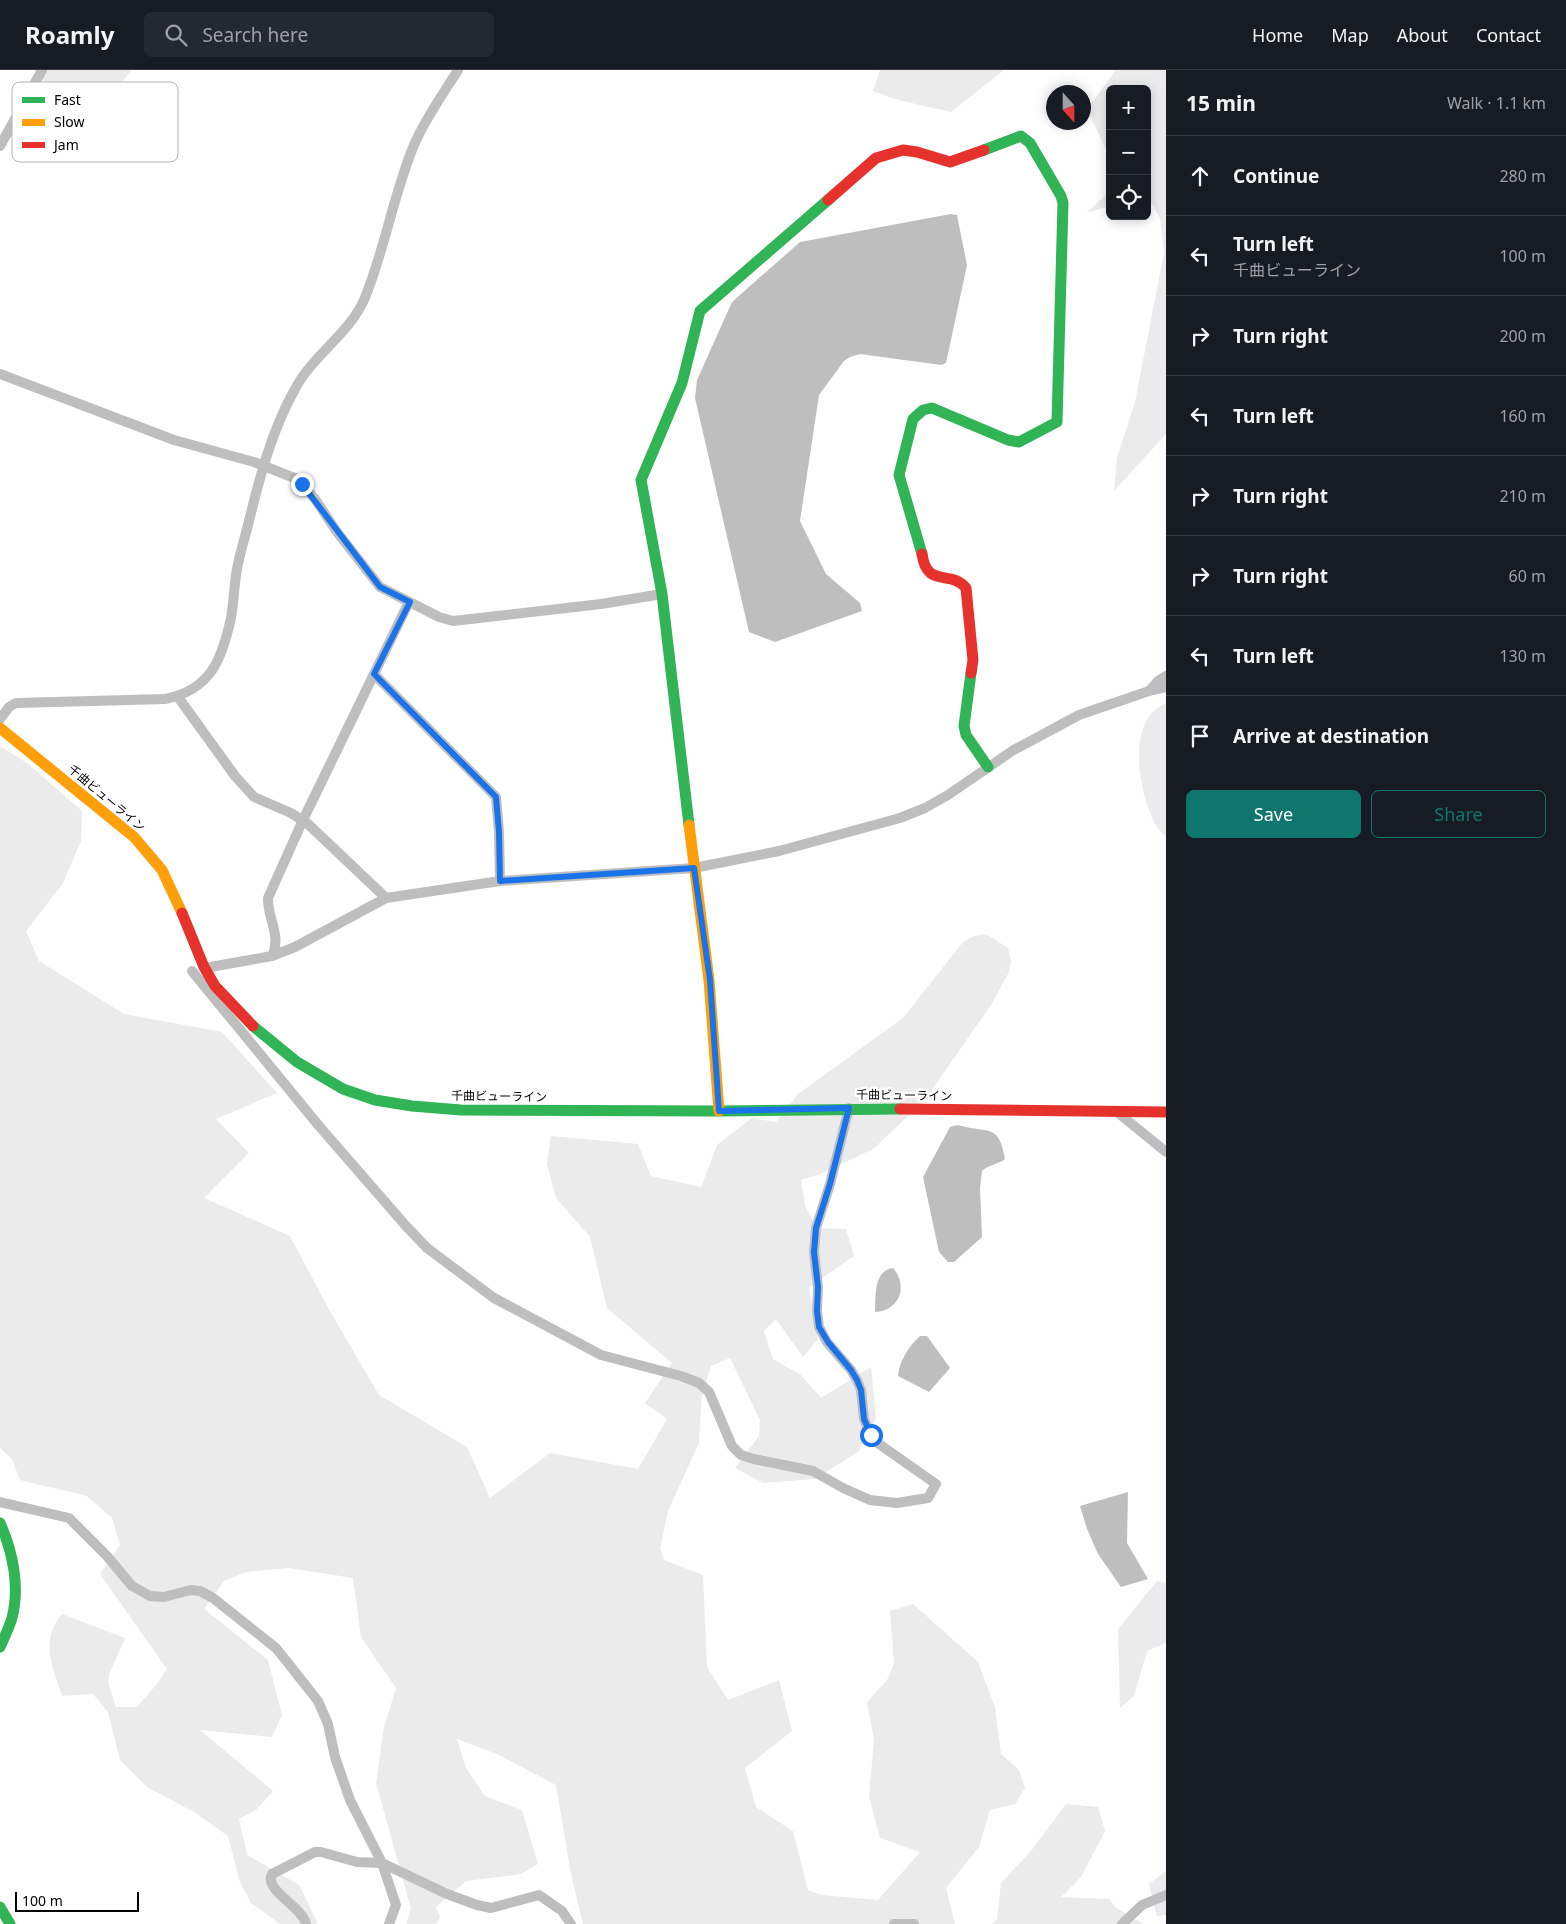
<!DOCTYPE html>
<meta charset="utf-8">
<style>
:root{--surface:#171b24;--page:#242831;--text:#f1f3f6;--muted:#9ea1a6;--line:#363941;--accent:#0f766e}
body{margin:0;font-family:"Noto Sans","Noto Sans JP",sans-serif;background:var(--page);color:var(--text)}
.controls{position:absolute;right:15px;top:15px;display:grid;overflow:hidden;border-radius:8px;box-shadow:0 2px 12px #0003}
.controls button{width:45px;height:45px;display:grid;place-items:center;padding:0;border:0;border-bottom:1px solid var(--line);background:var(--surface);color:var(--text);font:25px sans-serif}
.compass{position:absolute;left:1046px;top:15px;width:45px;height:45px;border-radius:50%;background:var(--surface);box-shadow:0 2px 12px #0003;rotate:159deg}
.scale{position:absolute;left:15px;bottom:12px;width:124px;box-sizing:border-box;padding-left:5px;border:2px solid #000;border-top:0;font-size:14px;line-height:18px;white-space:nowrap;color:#000;-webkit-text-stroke:4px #fff;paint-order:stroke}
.stop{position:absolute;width:15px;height:15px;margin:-11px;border:4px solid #1a73e8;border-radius:50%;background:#fff}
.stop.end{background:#1a73e8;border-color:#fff;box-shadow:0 1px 5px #0008}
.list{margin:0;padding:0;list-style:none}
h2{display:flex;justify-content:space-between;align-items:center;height:65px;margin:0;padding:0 20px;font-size:21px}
h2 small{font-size:16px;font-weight:400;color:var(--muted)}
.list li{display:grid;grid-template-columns:32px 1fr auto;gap:15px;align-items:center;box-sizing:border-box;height:80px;padding:0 20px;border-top:1px solid var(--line)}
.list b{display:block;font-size:19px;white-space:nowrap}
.list p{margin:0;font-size:16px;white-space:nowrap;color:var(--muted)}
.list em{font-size:16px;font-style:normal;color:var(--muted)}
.actions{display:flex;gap:10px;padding:15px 20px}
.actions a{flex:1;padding:11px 0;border:1px solid var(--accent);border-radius:8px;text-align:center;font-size:18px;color:var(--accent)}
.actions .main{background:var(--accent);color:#fff}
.icon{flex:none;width:28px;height:28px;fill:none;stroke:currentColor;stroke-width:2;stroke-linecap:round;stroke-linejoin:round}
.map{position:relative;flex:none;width:1166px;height:1854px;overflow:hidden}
header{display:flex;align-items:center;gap:30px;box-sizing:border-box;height:70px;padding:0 25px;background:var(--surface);border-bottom:1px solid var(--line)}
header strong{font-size:24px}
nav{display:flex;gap:28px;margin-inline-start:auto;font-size:18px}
.search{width:350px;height:45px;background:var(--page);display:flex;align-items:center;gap:12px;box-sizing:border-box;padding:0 18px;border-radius:8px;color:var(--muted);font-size:19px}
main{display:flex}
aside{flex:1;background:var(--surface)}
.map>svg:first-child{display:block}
</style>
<header>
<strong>Roamly</strong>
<div class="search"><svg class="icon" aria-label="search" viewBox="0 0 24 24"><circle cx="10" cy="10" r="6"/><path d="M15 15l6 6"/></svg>Search here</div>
<nav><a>Home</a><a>Map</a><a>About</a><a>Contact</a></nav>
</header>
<main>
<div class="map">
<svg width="1166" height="1854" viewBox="0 0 1166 1854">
<rect width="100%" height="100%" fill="#fff"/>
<g fill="#ebebeb">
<path d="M 36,0 L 132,0 L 111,25 L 80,40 L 58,32 Z"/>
<path d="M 880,0 L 1004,0 L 951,42 L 898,30 L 873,21 Z"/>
<path d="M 1116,0 L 1166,0 L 1166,364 L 1114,421 L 1117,388 L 1135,332 L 1164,183 L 1160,148 L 1150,131 L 1147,131 L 1147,19 L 1110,19 L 1110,88 L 1087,39 Z"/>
<path d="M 1110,121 L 1110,136 L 1086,143 Z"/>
<path d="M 1166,633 L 1166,767 C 1162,763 1157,758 1154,752 C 1139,722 1125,650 1166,633 Z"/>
<path d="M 0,676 L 27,693 L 82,741 L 81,771 L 63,813 L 26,861 L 39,891 L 124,944 L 222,962 L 277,1023 L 216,1049 L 249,1083 L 204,1128 L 290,1166 L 327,1236 L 379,1325 L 467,1377 L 490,1428 L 550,1383 L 638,1399 L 667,1349 L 645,1333 L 672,1293 L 607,1238 L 590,1167 L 556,1128 L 547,1094 L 551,1066 L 638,1074 L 651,1106 L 701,1117 L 717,1075 L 752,1048 L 776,1052 L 798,1024 L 903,948 L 963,872 L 974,866 L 986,864 L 1008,878 L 1011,891 L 1009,902 L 991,935 L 924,1031 L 873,1079 L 820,1104 L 801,1110 L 805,1135 L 816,1158 L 846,1159 L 854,1186 L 809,1217 L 818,1269 L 803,1287 L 776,1249 L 764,1261 L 773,1289 L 801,1305 L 821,1328 L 871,1297 L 876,1348 L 859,1381 L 815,1409 L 763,1413 L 735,1398 L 759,1366 L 760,1350 L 730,1288 L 711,1296 L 702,1325 L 699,1373 L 668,1441 L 660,1479 L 664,1490 L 703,1505 L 707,1597 L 728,1630 L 779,1610 L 792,1661 L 745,1698 L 756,1737 L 793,1761 L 808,1820 L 821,1825 L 878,1830 L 920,1782 L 880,1768 L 869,1726 L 874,1670 L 867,1632 L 887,1610 L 894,1594 L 890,1541 L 913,1534 L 978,1592 L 995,1637 L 1001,1684 L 1019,1700 L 1025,1718 L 1015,1734 L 990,1740 L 979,1777 L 946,1818 L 955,1854 L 583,1854 L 571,1804 L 556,1715 L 499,1685 L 457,1669 L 466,1698 L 485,1726 L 522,1740 L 538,1794 L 521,1804 L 466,1811 L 436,1837 L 440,1847 L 436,1854 L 406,1854 L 411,1839 L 376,1713 L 384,1657 L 396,1618 L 361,1567 L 353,1508 L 288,1498 L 246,1502 L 224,1511 L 204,1539 L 268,1590 L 282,1645 L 272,1667 L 200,1660 L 273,1721 L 256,1740 L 239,1749 L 247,1785 L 299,1815 L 318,1854 L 280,1854 L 251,1833 L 240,1812 L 228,1766 L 194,1742 L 147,1717 L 120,1690 L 108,1642 L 93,1624 L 62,1626 C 53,1597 39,1571 62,1544 L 125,1568 L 110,1602 L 108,1613 L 116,1637 L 137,1637 L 156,1615 L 167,1599 L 100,1504 L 120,1475 L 112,1448 L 87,1426 L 20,1410 L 12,1389 L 0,1378 Z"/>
<path d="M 1157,1511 L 1166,1513 L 1166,1573 L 1147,1581 L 1134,1626 L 1120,1638 L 1118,1559 Z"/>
<path d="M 1066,1734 L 1098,1737 L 1105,1761 L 1081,1807 L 1061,1827 L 1109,1829 L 1115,1837 L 1143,1854 L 992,1854 L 997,1850 L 1001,1813 L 1031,1781 Z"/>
<path d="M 1166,1801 L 1166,1845 L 1157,1846 L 1149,1814 Z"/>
</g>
<g fill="#bebebe">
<path d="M 951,144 L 957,145 L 967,195 L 946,293 L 941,295 L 860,284 L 850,287 L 844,291 L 819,325 L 800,451 L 826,504 L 860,533 L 862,541 L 775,572 L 749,562 L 695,328 L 697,310 L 732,232 L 800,172 Z"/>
<path d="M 958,1055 C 988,1064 999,1052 1005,1089 C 997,1095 990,1094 982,1101 L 980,1118 L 982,1167 L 954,1192 L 948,1192 L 939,1182 L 923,1107 L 950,1057 Z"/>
<path d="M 893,1198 C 909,1216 899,1241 875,1242 C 876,1226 873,1201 893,1198 Z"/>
<path d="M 920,1266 L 927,1266 L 950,1298 L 929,1322 L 898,1306 C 899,1291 909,1276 920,1266 Z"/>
<path d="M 1128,1422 L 1127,1473 L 1148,1509 L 1121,1517 L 1098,1484 L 1087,1459 L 1080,1436 Z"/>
</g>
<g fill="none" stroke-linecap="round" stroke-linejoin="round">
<g stroke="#bebebe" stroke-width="10">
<path d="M 0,76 L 42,0"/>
<path d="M 0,304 L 174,370 L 254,392 L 297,409 L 315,429 L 337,462 L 380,517 L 439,547 L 453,551 L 601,534 L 662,524"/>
<path d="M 374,604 L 496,727 L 499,762 L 500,811"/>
<path d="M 1149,621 L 1158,611 L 1166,606"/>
<path d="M 178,627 L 235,706 L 254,727 L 291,743 L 308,754 L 386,828"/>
<path d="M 0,649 L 9,637 L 16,633 L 165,629 C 211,620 222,589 231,548 C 234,531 234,515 237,499 C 240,483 245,467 249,451 C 260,406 272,360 295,319 C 313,285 348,265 364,230 C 385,180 393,125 414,75 C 425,49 443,24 458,0"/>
<path d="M 272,886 C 282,865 267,848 268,828 L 303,750 L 409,532"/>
<path d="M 205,898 L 272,886 L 295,877 L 386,828 L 500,811 L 694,798 L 779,781 L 900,748 L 925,738 L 948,725 L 1012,681 L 1079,645 L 1149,621 L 1166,617"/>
<path d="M 192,901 L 319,1056 L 406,1156 L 427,1178 L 494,1228 L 601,1285 L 681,1306 L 699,1313 L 709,1322 L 732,1376 L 741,1385 L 754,1389 L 813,1401 L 843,1418 L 870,1430 L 897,1433 L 928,1428 L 936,1414 L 879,1374 L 871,1365 L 864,1349 L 861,1320 L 857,1310 L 851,1300 L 827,1272 L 819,1257 L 817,1241 L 818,1217 L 814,1182 L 816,1158 L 830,1114 L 849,1038"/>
<path d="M 1117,1042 L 1166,1082"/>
<path d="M 0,1432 L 69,1448 L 107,1486 L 132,1516 L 150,1526 L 164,1527 L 191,1520 L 200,1521 L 213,1528 L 276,1578 L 318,1631 L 328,1654 L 335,1687 L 350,1730 L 382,1793 L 396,1835 L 389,1854"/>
<path d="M 306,1854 C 303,1837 263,1820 272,1804 L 315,1782 L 321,1782 L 357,1792 L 382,1793 L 447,1824 L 477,1835 L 491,1838 L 539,1825 L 562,1841 L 571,1854"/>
<path d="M 894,1854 L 914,1854"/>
<path d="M 1122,1854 L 1142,1835 L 1166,1825"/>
</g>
<g stroke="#30b455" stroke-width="11">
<path d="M 922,484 L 899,405 L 913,349 L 923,340 L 932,338 L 1008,370 L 1019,372 L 1057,352 L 1063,133 L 1061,126 L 1030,73 L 1021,66 L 984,80"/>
<path d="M 971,603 L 964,656 L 966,665 L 988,697"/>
<path d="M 689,755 L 662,524 L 641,410 L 682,313 L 700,241 L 828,130"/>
<path d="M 253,956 L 297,992 L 343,1019 L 375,1030 L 412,1036 L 461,1040 L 719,1041 L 900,1039"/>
<path d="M 0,1453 C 13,1482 20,1517 12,1548 C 9,1558 4,1568 0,1577"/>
<path d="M 0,1837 L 10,1854"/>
</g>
<g stroke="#ff9f0a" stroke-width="11">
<path d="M 0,658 L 134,767 L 162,800 L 182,843"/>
<path d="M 689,755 L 709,910 L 719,1041"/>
</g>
<g stroke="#e5322d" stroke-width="11">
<path d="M 828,130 L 876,88 L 903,80 L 917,82 L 950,92 L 984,80"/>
<path d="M 922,484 C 927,519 950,499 966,518 L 973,590 L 971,603"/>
<path d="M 182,843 L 204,897 L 215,916 L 253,956"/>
<path d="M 900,1039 L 1166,1042"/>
</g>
</g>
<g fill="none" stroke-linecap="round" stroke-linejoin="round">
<path stroke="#1a73e8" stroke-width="6" d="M 302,414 L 380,517 L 410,532 L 374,604 L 496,727 L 499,762 L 500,811 L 694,798 L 710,910 L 719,1041 L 849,1038 L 830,1114 L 816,1158 L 814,1182 L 818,1217 L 817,1241 L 819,1257 L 828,1272 L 851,1300 L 857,1310 L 861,1320 L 864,1349 L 871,1365"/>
</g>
<g text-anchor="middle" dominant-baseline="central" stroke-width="5" stroke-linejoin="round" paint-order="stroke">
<g font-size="12" fill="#000" stroke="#fff">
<text transform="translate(107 728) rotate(40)">千曲ビューライン</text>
<text transform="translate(904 1025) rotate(1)">千曲ビューライン</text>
<text transform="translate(499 1026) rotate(1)">千曲ビューライン</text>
</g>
</g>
<rect x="12" y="12" width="166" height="80" rx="8" fill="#fff" stroke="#b2b2b2" stroke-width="1"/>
<rect x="22" y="27" width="23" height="6" fill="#30b455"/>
<rect x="22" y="49" width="23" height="7" fill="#ff9f0a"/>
<rect x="22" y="72" width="23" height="6" fill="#e5322d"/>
<g font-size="14" fill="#000">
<text x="54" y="35">Fast</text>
<text x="54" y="57">Slow</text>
<text x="54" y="80">Jam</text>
</g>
</svg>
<div class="controls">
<button>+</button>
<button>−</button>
<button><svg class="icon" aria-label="locate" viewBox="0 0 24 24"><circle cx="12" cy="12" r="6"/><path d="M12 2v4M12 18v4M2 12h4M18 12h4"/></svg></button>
</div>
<svg class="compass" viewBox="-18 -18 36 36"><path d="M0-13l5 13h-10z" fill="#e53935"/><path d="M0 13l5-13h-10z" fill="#9ea1a6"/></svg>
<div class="scale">100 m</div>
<div class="stop" style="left:871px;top:1365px"></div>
<div class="stop end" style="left:302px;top:414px"></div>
</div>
<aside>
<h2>15 min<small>Walk · 1.1 km</small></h2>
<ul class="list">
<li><svg class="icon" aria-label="ahead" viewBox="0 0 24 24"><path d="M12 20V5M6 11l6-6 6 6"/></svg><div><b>Continue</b></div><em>280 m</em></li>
<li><svg class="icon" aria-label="left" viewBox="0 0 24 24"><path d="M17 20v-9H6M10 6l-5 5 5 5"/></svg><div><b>Turn left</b><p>千曲ビューライン</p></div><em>100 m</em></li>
<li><svg class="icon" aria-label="right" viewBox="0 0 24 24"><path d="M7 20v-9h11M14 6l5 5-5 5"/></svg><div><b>Turn right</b></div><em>200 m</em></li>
<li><svg class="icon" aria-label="left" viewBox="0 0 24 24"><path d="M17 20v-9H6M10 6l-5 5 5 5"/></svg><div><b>Turn left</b></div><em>160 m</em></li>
<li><svg class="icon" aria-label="right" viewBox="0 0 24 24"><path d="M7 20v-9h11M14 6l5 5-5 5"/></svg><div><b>Turn right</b></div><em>210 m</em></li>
<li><svg class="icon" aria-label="right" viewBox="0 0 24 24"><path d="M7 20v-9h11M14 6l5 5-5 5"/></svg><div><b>Turn right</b></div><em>60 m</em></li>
<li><svg class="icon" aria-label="left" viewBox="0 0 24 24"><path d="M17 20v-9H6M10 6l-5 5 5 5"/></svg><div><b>Turn left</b></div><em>130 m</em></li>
<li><svg class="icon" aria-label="arrive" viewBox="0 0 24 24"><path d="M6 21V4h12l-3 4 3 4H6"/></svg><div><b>Arrive at destination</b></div></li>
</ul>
<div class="actions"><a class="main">Save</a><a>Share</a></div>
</aside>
</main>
